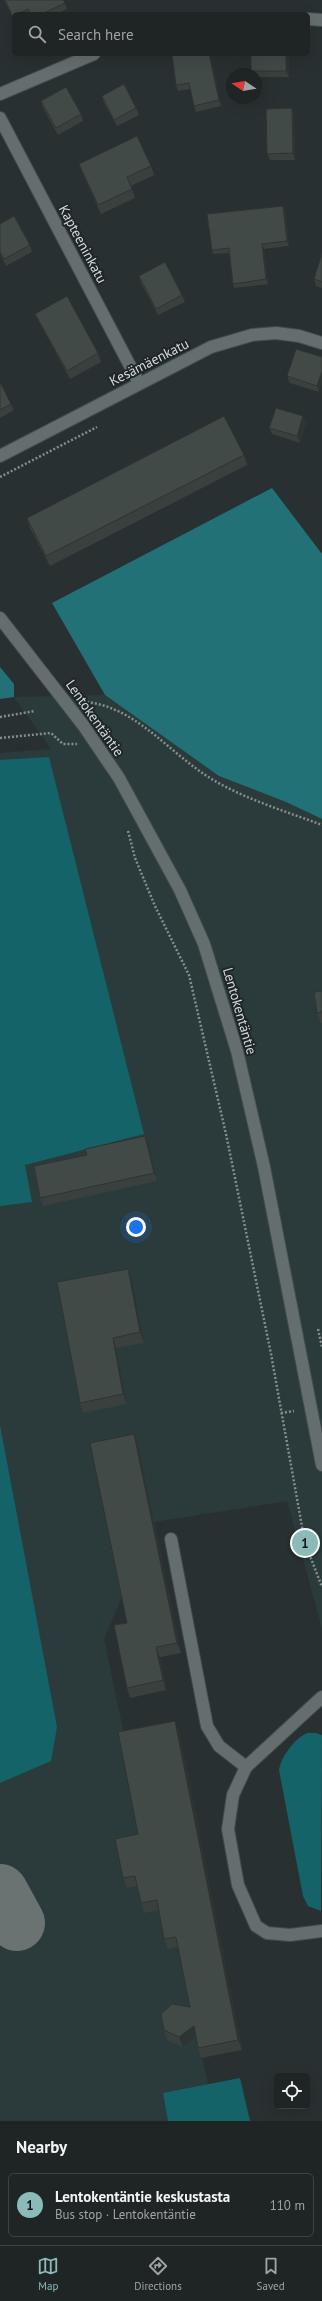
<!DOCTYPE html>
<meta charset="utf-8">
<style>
:root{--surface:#1f2425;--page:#2c3032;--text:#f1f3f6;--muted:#a1a4a7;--line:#3c4142;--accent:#8bbbb9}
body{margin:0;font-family:"PT Sans",sans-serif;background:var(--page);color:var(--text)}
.controls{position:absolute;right:12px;bottom:12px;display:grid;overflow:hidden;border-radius:6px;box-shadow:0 4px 16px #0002}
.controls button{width:36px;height:36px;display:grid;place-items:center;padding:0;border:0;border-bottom:1px solid var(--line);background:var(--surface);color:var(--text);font:20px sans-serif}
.compass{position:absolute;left:226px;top:68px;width:36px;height:36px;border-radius:50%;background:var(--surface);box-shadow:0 4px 16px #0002;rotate:282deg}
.you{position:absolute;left:136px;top:1227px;width:14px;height:14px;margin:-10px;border:3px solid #fff;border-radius:50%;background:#1a73e8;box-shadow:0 0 0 6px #1a73e833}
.badge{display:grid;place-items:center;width:26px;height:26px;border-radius:50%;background:var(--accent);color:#111;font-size:13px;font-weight:700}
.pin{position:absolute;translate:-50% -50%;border:2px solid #fff;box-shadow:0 1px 4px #0006}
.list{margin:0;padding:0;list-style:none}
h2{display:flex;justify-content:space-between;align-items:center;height:52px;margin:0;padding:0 16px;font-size:17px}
h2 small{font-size:13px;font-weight:400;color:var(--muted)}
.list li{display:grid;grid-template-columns:26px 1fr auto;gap:12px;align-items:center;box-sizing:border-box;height:64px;margin:0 8px 8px;padding:0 8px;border:1px solid var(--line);border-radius:6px}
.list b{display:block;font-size:15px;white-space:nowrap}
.list p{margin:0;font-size:13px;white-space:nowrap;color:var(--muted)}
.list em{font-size:13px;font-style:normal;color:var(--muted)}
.icon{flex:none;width:22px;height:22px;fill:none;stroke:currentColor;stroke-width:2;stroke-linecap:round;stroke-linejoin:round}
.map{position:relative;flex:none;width:322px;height:2121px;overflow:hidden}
.search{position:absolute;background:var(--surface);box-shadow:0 4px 16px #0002;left:12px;right:12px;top:12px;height:44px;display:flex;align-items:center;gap:10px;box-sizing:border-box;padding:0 14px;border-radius:6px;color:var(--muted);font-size:15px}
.sheet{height:124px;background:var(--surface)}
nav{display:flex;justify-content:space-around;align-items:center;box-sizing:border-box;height:56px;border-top:1px solid var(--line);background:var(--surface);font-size:11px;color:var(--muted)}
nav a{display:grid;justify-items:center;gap:2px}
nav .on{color:var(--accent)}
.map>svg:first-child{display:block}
</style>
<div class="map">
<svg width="322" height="2121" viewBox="0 0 322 2121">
<rect width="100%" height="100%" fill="#293031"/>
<path fill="#2b3b3c" d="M 105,695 L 219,776 L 286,802 L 322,819 L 322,1628 L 287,1501 L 154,1522 L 104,1639 L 169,1948 L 180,1947 L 208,2085 L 199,2087 L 205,2121 L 0,2121 L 0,753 L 51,749 L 14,697 Z"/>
<g fill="#136369">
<path d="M 49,757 L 144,1134 L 25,1165 L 32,1202 L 0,1206 L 0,760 Z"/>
<path d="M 0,1425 L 57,1727 L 51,1761 L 0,1783 Z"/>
<path d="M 307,1733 L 316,1733 L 322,1735 L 321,1911 L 308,1906 L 303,1896 L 279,1770 C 281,1757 294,1739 307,1733 Z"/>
<path d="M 240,2078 L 250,2121 L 168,2121 L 163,2093 Z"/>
</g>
<g fill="#217177">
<path d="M 272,488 L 322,554 L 322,819 L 286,802 L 219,776 L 105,695 L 52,603 Z"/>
<path d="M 0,667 L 14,684 L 14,697 L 0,699 Z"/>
</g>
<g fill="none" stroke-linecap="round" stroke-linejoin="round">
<path stroke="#6b7272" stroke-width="56" d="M 0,1892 L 17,1923"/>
<g stroke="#444b4c" stroke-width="14">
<g id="street">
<path d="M 308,19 L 322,20"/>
<path d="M 0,94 L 94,54"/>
<path d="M 0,118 L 139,383"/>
<path d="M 0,456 L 211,347 L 252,335 L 276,333 L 299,336 L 322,343"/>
<path d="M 171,1539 L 207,1726 L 219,1746 L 246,1767"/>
<path d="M 322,1697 L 246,1767 L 233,1795 L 228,1829 L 238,1885 L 256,1926 L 267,1933 L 290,1935 L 322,1931"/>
</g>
</g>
<g stroke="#444b4c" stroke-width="14">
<path id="secondary" d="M 0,618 L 83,725 L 119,778 L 180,890 L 204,944 L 237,1051 L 264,1167 L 322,1465"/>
</g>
<g stroke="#878d8d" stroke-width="2.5" stroke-dasharray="2 2" stroke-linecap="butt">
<path d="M 0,477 L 97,427"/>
<path d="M 87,702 C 137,708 168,752 210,778 C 244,799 285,811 322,825"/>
<path d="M 0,717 L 35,711"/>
<path d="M 0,738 L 51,733 L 63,744 L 77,744"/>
<path d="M 128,831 L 135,858 L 155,906 L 189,975 L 226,1134 L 271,1354 L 305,1543 L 322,1587"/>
<path d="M 318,1329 L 322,1347"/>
<path d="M 281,1413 L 294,1411"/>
</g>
<use href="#street" stroke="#656e6e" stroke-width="12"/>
<use href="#secondary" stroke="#656e6e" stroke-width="12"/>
</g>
<g fill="#39403e">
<path d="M 4,0 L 63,0 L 67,9 L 56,14 L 14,14 L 14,19 Z"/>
<path d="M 172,54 L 210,54 L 221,106 L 196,112 L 194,106 L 190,89 L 178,91 L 176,85 Z"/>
<path d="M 289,54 L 289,77 L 256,77 L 256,74 L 253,74 L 251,71 Z"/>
<path d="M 102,96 L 136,108 L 139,115 L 117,126 L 104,103 Z"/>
<path d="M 41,101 L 81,114 L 83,121 L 58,135 L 43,108 Z"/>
<path d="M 294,115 L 295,160 L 270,160 L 267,154 Z"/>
<path d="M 79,164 L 151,166 L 154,175 L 131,186 L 135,198 L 101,214 L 82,172 Z"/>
<path d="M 285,210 L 289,246 L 264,249 L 268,284 L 234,288 L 233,284 L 229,253 L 213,254 L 212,250 Z"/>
<path d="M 0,224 L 30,245 L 32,252 L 6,266 L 0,254 Z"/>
<path d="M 322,253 L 322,288 L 316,286 L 314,279 Z"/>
<path d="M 139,276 L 182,295 L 185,302 L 158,315 L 141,283 Z"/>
<path d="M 35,314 L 98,353 L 101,362 L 70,379 L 39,322 Z"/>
<path d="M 322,357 L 319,392 L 290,383 L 287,376 Z"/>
<path d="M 0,382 L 14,410 L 0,418 Z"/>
<path d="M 303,416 L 306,423 L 300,443 L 272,434 L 269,428 Z"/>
<path d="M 244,455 L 247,465 L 50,566 L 30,528 L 27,518 Z"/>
<path d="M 322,991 L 322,1023 L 321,1023 L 317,1013 Z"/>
<path d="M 148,1144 L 157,1181 L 43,1206 L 40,1198 L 87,1155 Z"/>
<path d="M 128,1269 L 132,1279 L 144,1343 L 116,1348 L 127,1404 L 83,1413 L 80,1403 Z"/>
<path d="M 134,1434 L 138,1444 L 181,1653 L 160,1657 L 166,1690 L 130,1698 L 127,1688 L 127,1623 Z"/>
<path d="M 179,1731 L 242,2050 L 201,2058 L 198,2048 L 196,2037 L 183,2047 L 167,2040 L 164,2030 L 190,2007 L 178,1947 L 168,1949 L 164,1939 L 159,1910 L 144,1913 L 141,1903 L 137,1886 L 127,1888 L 123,1878 L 138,1834 Z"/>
</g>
<g fill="#2e3432">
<path d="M 209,54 L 210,54 L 221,106 L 219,100 Z"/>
<path d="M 286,54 L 289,54 L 289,77 L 286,71 Z"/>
<path d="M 292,108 L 294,115 L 295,160 L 293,153 Z"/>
<path d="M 283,206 L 285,210 L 289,246 L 287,241 Z"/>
<path d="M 262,244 L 264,249 L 268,284 L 266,279 Z"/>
<path d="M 322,371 L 322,384 L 319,392 L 317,386 Z"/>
<path d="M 303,416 L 306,423 L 300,443 L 297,436 Z"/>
<path d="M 145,1136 L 148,1144 L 157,1181 L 154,1173 Z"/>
<path d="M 128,1269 L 132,1279 L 144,1343 L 140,1332 Z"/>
<path d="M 113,1338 L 116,1348 L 127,1404 L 123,1394 Z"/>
<path d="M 134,1434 L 138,1444 L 181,1653 L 177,1643 Z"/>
<path d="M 156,1647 L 160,1657 L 166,1690 L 163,1680 Z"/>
<path d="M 175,1721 L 179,1731 L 242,2050 L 238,2040 Z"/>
<path d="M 194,2026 L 197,2036 L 183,2047 L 179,2037 Z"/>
</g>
<g fill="#424a48" stroke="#2e3432">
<path d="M 5,0 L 63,0 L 65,3 L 42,14 L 30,14 L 28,9 L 18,14 L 14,14 L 13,17 Z"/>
<path d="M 172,54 L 209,54 L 219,100 L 194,106 L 189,83 L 176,85 Z"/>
<rect x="251" y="54" width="35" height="17"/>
<path d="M 124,84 L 136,108 L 114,120 L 102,96 Z"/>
<path d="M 66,87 L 81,114 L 56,128 L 41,101 Z"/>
<path d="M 292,108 L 293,153 L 267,154 L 266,109 Z"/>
<path d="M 137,136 L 151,166 L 127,177 L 132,189 L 98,205 L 79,164 Z"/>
<path d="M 283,206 L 287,241 L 262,244 L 266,279 L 233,284 L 229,248 L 212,250 L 207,214 Z"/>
<path d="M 14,216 L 30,245 L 4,259 L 0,252 L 0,224 Z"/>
<path d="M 322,253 L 322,282 L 314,279 Z"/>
<path d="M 165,262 L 182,295 L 156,309 L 139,276 Z"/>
<path d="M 67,296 L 98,353 L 67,371 L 35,314 Z"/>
<path d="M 296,349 L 322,357 L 322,371 L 317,386 L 287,376 Z"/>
<path d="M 0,382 L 11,404 L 0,410 Z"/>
<path d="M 276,408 L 303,416 L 297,436 L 269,428 Z"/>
<path d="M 224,416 L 244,455 L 46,556 L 27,518 Z"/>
<path d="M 322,991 L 322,1012 L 317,1013 L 314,992 Z"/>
<path d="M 145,1136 L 154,1173 L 40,1198 L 34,1166 L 87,1155 L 85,1149 Z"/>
<path d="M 128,1269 L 140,1332 L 113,1338 L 123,1394 L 80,1403 L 57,1282 Z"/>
<path d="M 134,1434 L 177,1643 L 156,1647 L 163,1680 L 127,1688 L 114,1625 L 127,1623 L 90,1443 Z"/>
<path d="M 175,1721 L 238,2040 L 198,2048 L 194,2026 L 179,2037 L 164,2030 L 161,2014 L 172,2004 L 190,2007 L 176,1937 L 164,1939 L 157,1900 L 141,1903 L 135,1876 L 123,1878 L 115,1839 L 138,1834 L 118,1732 Z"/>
</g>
<g text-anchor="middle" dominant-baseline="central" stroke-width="4" stroke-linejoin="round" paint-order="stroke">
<g font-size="14" fill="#d7dcdc" stroke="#1f2627">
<text transform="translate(83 244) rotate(62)">Kapteeninkatu</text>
<text transform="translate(149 362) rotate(-27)">Kesämäenkatu</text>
<text transform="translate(95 718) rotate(55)">Lentokentäntie</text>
<text transform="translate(240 1011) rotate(74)">Lentokentäntie</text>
</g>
</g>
</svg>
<div class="controls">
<button><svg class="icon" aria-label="locate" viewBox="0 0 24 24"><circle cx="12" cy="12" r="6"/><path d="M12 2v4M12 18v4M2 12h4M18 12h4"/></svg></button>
</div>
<svg class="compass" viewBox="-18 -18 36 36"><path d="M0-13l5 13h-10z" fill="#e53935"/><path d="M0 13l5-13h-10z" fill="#a1a4a7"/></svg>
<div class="you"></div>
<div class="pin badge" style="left:305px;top:1543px">1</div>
<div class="search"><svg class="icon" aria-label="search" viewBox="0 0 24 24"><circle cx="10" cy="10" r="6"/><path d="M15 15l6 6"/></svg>Search here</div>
</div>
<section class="sheet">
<h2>Nearby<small></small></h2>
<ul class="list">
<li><span class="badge">1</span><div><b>Lentokentäntie keskustasta</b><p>Bus stop · Lentokentäntie</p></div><em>110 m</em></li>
</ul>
</section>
<nav>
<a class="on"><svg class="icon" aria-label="map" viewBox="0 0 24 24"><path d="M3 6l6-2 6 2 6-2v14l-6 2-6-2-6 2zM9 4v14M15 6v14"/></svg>Map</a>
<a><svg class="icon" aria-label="directions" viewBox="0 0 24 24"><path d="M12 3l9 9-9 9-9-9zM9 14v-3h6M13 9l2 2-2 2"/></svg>Directions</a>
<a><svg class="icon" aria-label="saved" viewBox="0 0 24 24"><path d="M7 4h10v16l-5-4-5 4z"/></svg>Saved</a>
</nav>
